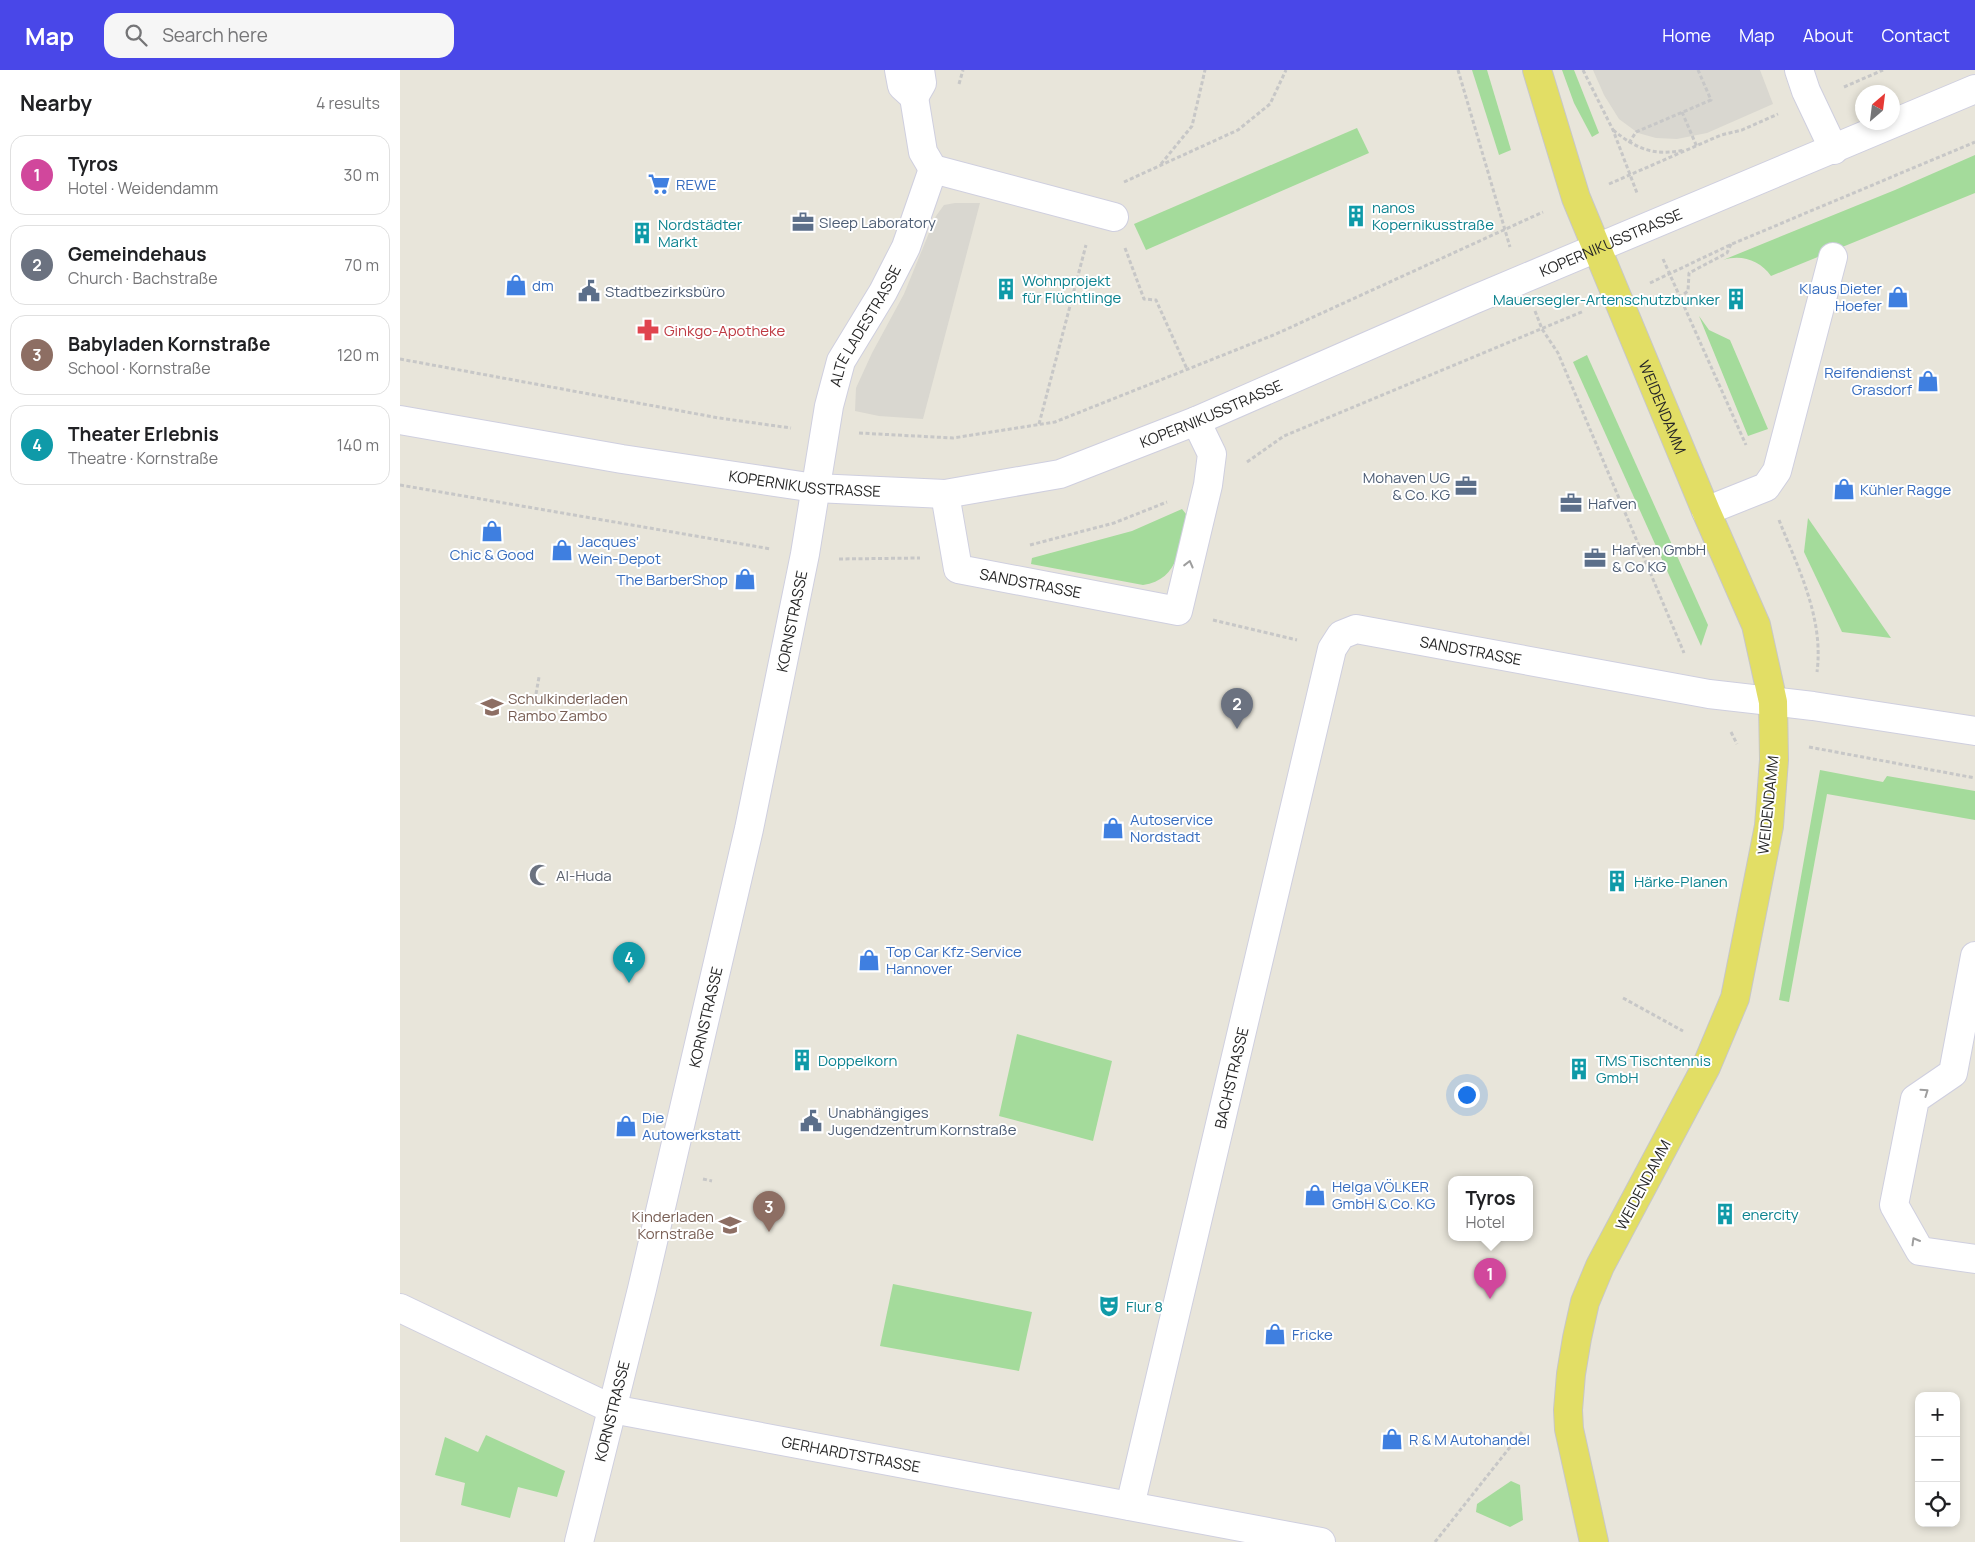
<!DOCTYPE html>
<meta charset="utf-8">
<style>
:root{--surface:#fff;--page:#f6f6f6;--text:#202124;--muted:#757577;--line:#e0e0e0;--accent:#4947e8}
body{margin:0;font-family:Manrope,sans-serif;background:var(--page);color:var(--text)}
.controls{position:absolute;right:15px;bottom:15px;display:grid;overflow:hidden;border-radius:10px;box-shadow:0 2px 8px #0003}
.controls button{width:45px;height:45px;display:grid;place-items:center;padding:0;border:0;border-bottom:1px solid var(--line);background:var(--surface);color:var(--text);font:25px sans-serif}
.compass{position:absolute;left:1455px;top:15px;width:45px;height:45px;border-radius:50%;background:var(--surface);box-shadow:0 2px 8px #0003;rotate:28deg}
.you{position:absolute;left:1066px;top:1024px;width:18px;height:18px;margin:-12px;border:4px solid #fff;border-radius:50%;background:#1a73e8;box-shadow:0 0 0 8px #1a73e833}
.badge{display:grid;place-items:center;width:32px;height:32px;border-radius:50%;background:var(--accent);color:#fff;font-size:16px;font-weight:700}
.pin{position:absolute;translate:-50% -41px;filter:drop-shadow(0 1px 2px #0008)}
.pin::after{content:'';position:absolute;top:26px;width:18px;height:15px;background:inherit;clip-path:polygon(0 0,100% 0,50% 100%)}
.popup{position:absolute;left:1048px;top:1106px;width:85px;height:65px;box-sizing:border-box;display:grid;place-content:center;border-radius:10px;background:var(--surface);filter:drop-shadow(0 1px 4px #0005);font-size:16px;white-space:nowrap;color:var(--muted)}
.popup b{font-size:19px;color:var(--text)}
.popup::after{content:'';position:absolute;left:50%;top:100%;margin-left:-10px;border:10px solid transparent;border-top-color:var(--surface)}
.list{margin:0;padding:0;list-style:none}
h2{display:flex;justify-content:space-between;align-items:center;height:65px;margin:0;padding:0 20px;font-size:21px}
h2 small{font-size:16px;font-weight:400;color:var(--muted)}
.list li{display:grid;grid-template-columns:32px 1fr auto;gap:15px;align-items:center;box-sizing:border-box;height:80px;margin:0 10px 10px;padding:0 10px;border:1px solid var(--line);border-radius:15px}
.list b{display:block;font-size:19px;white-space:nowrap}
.list p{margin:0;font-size:16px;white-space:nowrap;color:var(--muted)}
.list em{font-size:16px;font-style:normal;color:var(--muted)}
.icon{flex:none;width:28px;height:28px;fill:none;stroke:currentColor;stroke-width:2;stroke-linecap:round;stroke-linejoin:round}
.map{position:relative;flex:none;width:1575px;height:1472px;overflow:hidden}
header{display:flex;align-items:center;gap:30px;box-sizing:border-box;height:70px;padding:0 25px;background:var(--accent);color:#fff}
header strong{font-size:24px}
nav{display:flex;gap:28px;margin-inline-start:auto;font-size:18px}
.search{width:350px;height:45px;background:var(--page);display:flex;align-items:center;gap:12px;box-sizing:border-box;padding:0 18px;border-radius:15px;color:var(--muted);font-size:19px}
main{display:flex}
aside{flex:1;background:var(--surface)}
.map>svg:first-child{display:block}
</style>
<header>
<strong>Map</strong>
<div class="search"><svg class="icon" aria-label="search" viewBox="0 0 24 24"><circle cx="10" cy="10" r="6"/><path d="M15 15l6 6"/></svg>Search here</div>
<nav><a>Home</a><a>Map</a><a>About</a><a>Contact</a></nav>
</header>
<main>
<aside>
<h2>Nearby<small>4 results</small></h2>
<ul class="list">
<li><span class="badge" style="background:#d1479c">1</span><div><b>Tyros</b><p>Hotel · Weidendamm</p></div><em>30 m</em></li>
<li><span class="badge" style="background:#6b7280">2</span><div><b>Gemeindehaus</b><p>Church · Bachstraße</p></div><em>70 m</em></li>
<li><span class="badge" style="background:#8d6e63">3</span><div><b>Babyladen Kornstraße</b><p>School · Kornstraße</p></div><em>120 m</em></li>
<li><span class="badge" style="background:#0f9aa8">4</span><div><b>Theater Erlebnis</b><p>Theatre · Kornstraße</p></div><em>140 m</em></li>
</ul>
</aside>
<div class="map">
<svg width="1575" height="1472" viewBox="0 0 1575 1472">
<rect width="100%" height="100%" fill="#e8e5da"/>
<g fill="#a4db9b">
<path d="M 1072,0 L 1087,0 L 1111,80 L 1099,85 Z"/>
<path d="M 1162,0 L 1174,0 L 1199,63 L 1192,67 L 1174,33 Z"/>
<path d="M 957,58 L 969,83 L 746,180 L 734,154 Z"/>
<path d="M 1575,85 L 1575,123 L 1371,206 C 1360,190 1341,184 1323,190 L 1495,120 Z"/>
<path d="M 1299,246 L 1309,260 L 1330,270 L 1368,359 L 1348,366 Z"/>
<path d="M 1187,285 L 1308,555 L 1301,576 L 1173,292 Z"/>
<path d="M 782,439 L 786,444 C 781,473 780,510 743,515 L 631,494 L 632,488 L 732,461 Z"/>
<path d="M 1408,448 L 1491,568 L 1442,562 L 1404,482 Z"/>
<path d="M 1420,700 L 1483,712 L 1487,706 L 1575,721 L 1575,750 L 1427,724 L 1389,932 L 1379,930 Z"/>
<path d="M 617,964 L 712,991 L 693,1071 L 599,1046 Z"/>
<path d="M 493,1214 L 632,1242 L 619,1301 L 480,1276 Z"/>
<path d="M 86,1365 L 165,1401 L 157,1427 L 118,1417 L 110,1448 L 61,1435 L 65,1413 L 35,1405 L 45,1367 L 78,1382 Z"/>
<path d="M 1111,1411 L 1120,1415 L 1123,1450 L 1110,1457 L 1076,1442 L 1077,1434 Z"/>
</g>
<g fill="#d9d7d0">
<path d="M 1193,0 L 1360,0 L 1373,34 L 1307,63 L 1277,69 L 1256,68 L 1238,63 L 1219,49 L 1204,25 Z"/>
<path d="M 555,133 L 580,133 L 523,349 L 479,346 L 455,341 L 456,318 L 472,283 L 504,224 L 536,146 L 544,135 Z"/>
</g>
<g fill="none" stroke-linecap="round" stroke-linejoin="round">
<g stroke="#cfcfdf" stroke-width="30">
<g id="minor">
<path d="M 499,0 L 502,16 L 514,27 L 523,82 L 533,99 L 714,147"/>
<path d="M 1399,0 L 1406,21 L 1434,80"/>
<path d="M 514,27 L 522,13 L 520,0"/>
<path id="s1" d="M 0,350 L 222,389 L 415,418 L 545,424 L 660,404 L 796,351 L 1073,230 L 1575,19"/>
<path id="s2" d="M 545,424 L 558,499 L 778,541 L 808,415 L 812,384 L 796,351"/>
<path d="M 1306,441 L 1366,417 L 1377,401 L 1433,187"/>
<path d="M 1575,886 L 1553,1003 L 1515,1029 L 1494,1135 L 1520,1181 L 1575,1189"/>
<path id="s3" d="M 0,1238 L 212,1339 L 921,1472"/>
<path id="s4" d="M 730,1436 L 932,579 L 941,565 L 956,559 L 1309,624 L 1413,636 L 1575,661"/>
<path id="s5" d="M 179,1472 L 242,1219 L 349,759 L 405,484 L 429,336 L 441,291 L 483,222 L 506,177 L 533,99"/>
</g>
</g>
<g stroke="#c7c7c7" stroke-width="30">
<g id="major">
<path id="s6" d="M 1137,0 L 1176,128 L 1306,441 L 1356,555 L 1373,632 L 1374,690 L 1369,756 L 1335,928 L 1306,997 L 1200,1196 L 1185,1232 L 1177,1268 L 1171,1304 L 1168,1340 L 1169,1359 L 1194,1472"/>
</g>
</g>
<g stroke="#c7c7c7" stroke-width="3" stroke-dasharray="4 2.5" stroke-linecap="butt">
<path d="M 1058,0 L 1110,177"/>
<path d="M 1183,0 L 1213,60 L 1237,123"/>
<path d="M 559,14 L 563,0"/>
<path d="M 1444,17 L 1483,0"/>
<path d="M 1282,42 L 1297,77"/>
<path d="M 1213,60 C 1238,80 1254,86 1285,80"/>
<path d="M 1229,73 L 1236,62 L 1311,30 L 1298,0"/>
<path d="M 761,94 L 792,56 L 805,0"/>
<path d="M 724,112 L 838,60 L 870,34 L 886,0"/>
<path d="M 1209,114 L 1321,65 L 1342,60 L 1378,44"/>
<path d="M 725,178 L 744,229 L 756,230 L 787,299"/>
<path d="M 1263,189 L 1346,375"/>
<path d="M 1250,213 L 1332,174 L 1575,72"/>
<path d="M 1279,228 L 1288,221 L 1289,203 L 1327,183 L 1331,174"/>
<path d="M 1135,241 L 1142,259 L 1158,283 L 1284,583"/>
<path d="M 0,289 L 319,348 L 391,358"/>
<path d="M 639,354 L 686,175"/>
<path d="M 459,363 L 553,368 L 655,352 L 876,264 L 1143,142"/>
<path d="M 847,392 L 884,366 L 1184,241"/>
<path d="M 0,415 L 371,479"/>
<path d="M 1379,450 C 1398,498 1424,548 1417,602"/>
<path d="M 630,475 L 714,453 L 767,432"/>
<path d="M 439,489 L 520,488"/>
<path d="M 813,550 L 897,570"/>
<path d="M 136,624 L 139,607"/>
<path d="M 1331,662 L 1337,674"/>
<path d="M 1409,677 L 1575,708"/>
<path d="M 1223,928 L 1283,961"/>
<path d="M 303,1109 L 312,1111"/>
<path d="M 1035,1472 L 1122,1362"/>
</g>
<use href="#minor" stroke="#fff" stroke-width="28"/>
<use href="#major" stroke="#e2de65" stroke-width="28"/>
</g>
<defs><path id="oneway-chevron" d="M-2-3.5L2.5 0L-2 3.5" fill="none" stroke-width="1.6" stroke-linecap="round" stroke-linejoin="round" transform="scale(1.25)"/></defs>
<g stroke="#9e9e9e">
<use href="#oneway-chevron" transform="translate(789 494) rotate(-76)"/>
<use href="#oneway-chevron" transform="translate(1525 1022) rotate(-35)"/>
<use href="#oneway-chevron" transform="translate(1515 1171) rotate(-120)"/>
</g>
<defs>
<g id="supermarket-bare" transform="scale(1.725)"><path d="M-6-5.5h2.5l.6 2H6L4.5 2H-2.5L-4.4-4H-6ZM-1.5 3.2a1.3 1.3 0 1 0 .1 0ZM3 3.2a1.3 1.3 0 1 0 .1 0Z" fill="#3f7fe0" stroke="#fff" stroke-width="2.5" paint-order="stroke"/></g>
<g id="building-bare" transform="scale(1.725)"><path d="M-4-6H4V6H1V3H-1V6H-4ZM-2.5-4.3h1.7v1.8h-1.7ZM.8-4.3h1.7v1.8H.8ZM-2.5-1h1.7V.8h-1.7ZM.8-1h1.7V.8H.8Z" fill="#0f9aa8" stroke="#fff" stroke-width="2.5" paint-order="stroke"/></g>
<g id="office-bare" transform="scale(1.725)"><path d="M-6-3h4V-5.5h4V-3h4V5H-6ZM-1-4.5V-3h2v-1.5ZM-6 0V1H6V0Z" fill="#5c6f8a" stroke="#fff" stroke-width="2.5" paint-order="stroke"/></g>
<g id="shop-bare" transform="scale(1.725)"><path d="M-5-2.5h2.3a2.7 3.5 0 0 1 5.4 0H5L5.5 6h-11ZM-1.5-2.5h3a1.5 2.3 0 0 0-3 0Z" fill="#3f7fe0" stroke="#fff" stroke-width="2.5" paint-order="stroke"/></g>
<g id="civic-bare" transform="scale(1.725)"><path d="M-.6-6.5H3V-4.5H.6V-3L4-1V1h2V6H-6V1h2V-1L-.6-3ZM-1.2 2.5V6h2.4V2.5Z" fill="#5c6f8a" stroke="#fff" stroke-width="2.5" paint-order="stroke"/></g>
<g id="pharmacy-bare" transform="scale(1.725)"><path d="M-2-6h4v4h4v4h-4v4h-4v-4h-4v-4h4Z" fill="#e0444e" stroke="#fff" stroke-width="2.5" paint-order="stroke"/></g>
<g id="school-bare" transform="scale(1.725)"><path d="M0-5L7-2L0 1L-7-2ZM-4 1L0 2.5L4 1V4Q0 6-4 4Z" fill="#8d6e63" stroke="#fff" stroke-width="2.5" paint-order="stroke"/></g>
<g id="mosque-bare" transform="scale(1.725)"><path d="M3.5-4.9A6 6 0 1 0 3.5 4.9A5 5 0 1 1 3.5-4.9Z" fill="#6b7280" stroke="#fff" stroke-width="2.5" paint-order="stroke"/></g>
<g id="theatre-bare" transform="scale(1.725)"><path d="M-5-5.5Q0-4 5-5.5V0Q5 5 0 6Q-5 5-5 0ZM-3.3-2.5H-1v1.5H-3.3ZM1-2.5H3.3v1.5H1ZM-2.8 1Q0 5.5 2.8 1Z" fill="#0f9aa8" stroke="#fff" stroke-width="2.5" paint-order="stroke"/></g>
</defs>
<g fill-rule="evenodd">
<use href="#supermarket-bare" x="259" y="114"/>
<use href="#building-bare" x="956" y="146"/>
<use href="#office-bare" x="403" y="152"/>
<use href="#building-bare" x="242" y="163"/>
<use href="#shop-bare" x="116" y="215"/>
<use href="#building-bare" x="606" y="219"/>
<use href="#civic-bare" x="189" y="221"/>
<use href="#shop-bare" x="1498" y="227"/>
<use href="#building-bare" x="1336" y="229"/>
<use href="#pharmacy-bare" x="248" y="260"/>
<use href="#shop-bare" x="1528" y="311"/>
<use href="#office-bare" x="1066" y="416"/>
<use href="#shop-bare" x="1444" y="419"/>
<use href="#office-bare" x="1171" y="433"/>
<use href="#shop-bare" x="92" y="461"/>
<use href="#shop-bare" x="162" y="480"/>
<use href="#office-bare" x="1195" y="488"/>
<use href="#shop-bare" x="345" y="509"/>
<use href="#school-bare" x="92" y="637"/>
<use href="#shop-bare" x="713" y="758"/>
<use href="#mosque-bare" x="140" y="805"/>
<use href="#building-bare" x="1217" y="811"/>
<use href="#shop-bare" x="469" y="890"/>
<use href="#building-bare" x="402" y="990"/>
<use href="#building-bare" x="1179" y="999"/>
<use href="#civic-bare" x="411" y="1051"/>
<use href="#shop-bare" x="226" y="1056"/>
<use href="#shop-bare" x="915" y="1125"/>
<use href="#building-bare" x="1325" y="1144"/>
<use href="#school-bare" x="330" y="1155"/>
<use href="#theatre-bare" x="709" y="1236"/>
<use href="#shop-bare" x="875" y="1264"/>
<use href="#shop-bare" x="992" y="1369"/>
</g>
<g text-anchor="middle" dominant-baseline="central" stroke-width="4" stroke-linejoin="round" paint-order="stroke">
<g font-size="15" fill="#366cbe" stroke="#fff" text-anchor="start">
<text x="276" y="114">REWE</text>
<text x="132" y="215">dm</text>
<text x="1482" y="218" text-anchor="end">Klaus Dieter<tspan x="1482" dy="17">Hoefer</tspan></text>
<text x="1512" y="302" text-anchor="end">Reifendienst<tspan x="1512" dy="17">Grasdorf</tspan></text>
<text x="1460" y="419">Kühler Ragge</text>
<text x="178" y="471">Jacques’<tspan x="178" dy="17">Wein-Depot</tspan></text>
<text x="92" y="484" text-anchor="middle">Chic &amp; Good</text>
<text x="328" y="509" text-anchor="end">The BarberShop</text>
<text x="730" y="749">Autoservice<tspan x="730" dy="17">Nordstadt</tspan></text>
<text x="486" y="881">Top Car Kfz-Service<tspan x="486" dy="17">Hannover</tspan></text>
<text x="242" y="1047">Die<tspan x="242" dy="17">Autowerkstatt</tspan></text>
<text x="932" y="1116">Helga VÖLKER<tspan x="932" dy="17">GmbH &amp; Co. KG</tspan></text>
<text x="892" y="1264">Fricke</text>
<text x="1009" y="1369">R &amp; M Autohandel</text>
</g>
<g font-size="15" fill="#0d838f" stroke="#fff" text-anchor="start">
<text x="972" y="137">nanos<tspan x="972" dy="17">Kopernikusstraße</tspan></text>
<text x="258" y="154">Nordstädter<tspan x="258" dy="17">Markt</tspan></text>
<text x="622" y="210">Wohnprojekt<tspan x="622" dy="17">für Flüchtlinge</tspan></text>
<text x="1320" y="229" text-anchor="end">Mauersegler-Artenschutzbunker</text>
<text x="1234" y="811">Härke-Planen</text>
<text x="418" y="990">Doppelkorn</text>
<text x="1196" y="990">TMS Tischtennis<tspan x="1196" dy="17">GmbH</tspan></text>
<text x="1342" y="1144">enercity</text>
<text x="726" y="1236">Flur 8</text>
</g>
<g font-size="15" fill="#4e5e75" stroke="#fff" text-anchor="start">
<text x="419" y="152">Sleep Laboratory</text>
<text x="205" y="221">Stadtbezirksbüro</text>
<text x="1050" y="407" text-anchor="end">Mohaven UG<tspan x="1050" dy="17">&amp; Co. KG</tspan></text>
<text x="1188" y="433">Hafven</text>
<text x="1212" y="479">Hafven GmbH<tspan x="1212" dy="17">&amp; Co KG</tspan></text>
<text x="428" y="1042">Unabhängiges<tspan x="428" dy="17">Jugendzentrum Kornstraße</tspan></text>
</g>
<g font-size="15" fill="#272727" stroke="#fff">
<text stroke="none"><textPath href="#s1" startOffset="1265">KOPERNIKUSSTRASSE</textPath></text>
<text stroke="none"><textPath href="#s5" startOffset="1252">ALTE LADESTRASSE</textPath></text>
<text stroke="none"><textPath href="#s6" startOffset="360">WEIDENDAMM</textPath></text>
<text stroke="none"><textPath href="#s1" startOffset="830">KOPERNIKUSSTRASSE</textPath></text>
<text stroke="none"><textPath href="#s1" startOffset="410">KOPERNIKUSSTRASSE</textPath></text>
<text stroke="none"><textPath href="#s2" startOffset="150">SANDSTRASSE</textPath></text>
<text stroke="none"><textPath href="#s5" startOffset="945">KORNSTRASSE</textPath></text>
<text stroke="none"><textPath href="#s4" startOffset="1030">SANDSTRASSE</textPath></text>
<text transform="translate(1368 735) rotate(-84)">WEIDENDAMM</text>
<text stroke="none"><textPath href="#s5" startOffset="540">KORNSTRASSE</textPath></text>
<text stroke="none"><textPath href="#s4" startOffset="440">BACHSTRASSE</textPath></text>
<text transform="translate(1243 1115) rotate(-62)">WEIDENDAMM</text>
<text stroke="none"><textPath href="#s5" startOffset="135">KORNSTRASSE</textPath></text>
<text stroke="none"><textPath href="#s3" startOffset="478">GERHARDTSTRASSE</textPath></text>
</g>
<g font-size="15" fill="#be3a42" stroke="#fff" text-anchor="start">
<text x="264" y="260">Ginkgo-Apotheke</text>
</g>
<g font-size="15" fill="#785e54" stroke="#fff" text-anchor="start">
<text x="108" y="628">Schulkinderladen<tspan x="108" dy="17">Rambo Zambo</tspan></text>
<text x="314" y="1146" text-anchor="end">Kinderladen<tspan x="314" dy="17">Kornstraße</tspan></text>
</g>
<g font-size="15" fill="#5b616d" stroke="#fff" text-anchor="start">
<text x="156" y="805">Al-Huda</text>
</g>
</g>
</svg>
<div class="controls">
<button>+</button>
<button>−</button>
<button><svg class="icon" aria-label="locate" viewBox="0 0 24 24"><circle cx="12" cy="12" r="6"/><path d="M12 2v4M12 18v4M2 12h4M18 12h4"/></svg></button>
</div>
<svg class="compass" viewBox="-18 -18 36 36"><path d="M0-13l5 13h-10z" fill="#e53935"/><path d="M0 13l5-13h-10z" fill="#757577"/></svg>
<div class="you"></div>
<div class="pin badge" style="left:1090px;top:1229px;background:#d1479c">1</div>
<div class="popup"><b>Tyros</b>Hotel</div>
<div class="pin badge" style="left:837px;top:659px;background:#6b7280">2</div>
<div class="pin badge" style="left:369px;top:1162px;background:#8d6e63">3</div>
<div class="pin badge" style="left:229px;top:913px;background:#0f9aa8">4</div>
</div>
</main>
